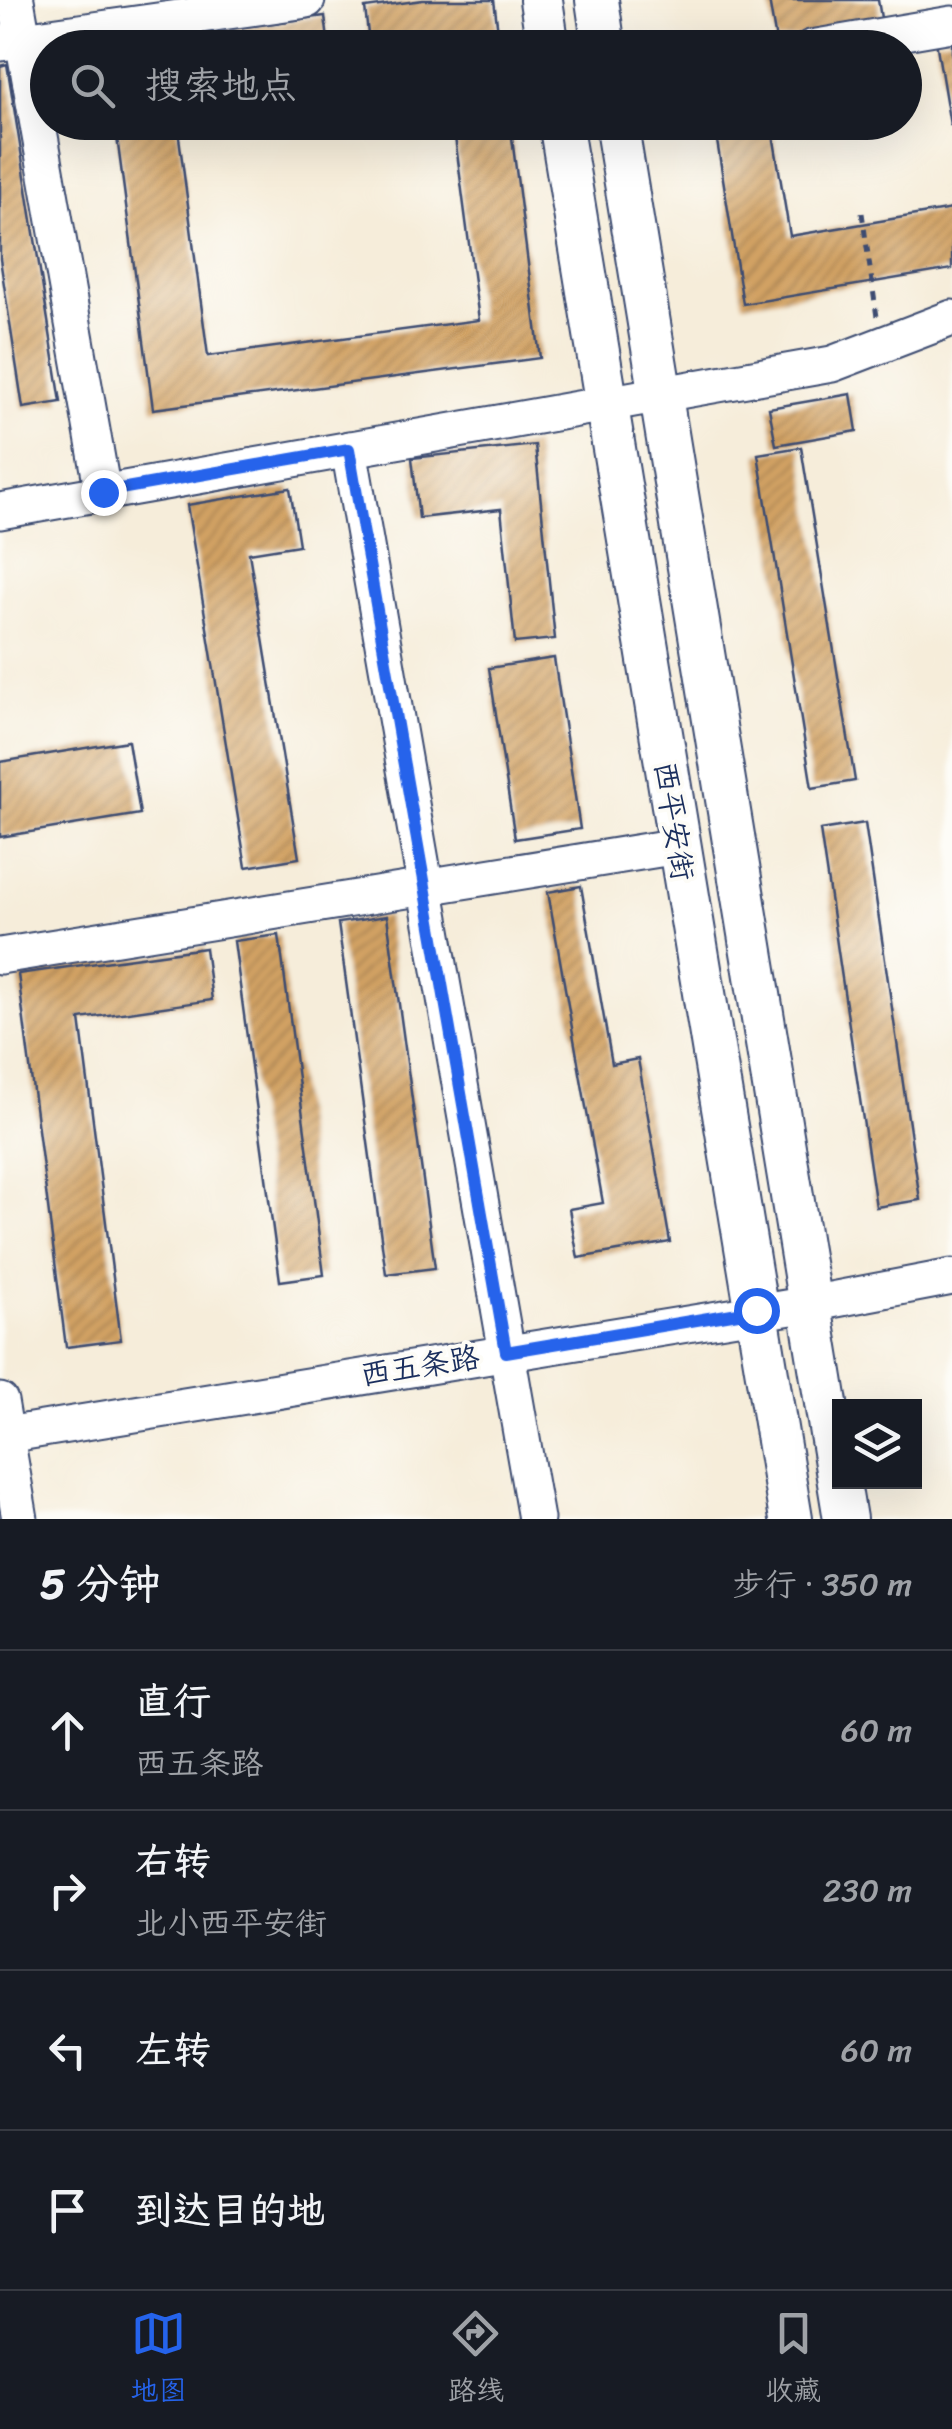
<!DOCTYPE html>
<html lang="zh">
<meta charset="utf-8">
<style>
:root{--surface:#171b24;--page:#242831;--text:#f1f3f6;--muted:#9ea1a6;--line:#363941;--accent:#2563eb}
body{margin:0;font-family:Sriracha,"LXGW WenKai TC",sans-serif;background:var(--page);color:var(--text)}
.controls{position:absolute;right:30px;bottom:30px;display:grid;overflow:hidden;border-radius:0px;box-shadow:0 10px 40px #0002}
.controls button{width:90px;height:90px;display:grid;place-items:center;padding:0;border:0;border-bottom:2px solid var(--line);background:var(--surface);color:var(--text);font:50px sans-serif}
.stop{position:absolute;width:30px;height:30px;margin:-22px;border:8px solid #2563eb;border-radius:50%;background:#fff}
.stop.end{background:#2563eb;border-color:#fff;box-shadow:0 2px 10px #0008}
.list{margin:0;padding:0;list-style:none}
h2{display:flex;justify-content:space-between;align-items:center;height:130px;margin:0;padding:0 40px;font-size:42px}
h2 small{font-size:32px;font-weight:400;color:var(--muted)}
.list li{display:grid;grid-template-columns:65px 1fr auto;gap:30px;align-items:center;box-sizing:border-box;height:160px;padding:0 40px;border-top:2px solid var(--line)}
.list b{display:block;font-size:38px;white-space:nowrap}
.list p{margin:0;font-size:32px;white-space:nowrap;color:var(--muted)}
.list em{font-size:32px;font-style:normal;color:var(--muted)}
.icon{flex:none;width:55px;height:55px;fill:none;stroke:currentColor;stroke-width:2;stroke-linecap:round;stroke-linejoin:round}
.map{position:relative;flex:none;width:952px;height:1519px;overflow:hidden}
.search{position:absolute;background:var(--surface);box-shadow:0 10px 40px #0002;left:30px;right:30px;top:30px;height:110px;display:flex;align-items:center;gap:25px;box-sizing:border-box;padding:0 35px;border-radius:55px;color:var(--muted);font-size:38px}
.sheet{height:770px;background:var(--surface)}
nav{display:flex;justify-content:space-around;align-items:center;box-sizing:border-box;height:140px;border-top:2px solid var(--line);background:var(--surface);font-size:28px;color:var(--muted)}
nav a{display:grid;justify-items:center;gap:5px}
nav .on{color:var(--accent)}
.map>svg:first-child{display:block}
</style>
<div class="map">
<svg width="952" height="1519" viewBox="0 0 952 1519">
<defs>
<pattern id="building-hatch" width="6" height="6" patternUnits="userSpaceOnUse" patternTransform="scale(2.5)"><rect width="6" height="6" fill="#d2a263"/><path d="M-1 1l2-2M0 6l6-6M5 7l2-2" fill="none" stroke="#aa8455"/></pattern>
</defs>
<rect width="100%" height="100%" fill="#fdfcf7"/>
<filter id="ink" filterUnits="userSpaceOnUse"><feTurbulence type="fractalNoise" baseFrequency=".01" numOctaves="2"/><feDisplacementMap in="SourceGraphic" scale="20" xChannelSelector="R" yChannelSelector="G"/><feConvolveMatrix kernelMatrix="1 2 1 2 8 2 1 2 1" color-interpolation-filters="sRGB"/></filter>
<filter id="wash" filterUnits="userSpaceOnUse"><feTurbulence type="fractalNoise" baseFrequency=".0048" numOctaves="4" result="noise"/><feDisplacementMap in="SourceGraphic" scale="40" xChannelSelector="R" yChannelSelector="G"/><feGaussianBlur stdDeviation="2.25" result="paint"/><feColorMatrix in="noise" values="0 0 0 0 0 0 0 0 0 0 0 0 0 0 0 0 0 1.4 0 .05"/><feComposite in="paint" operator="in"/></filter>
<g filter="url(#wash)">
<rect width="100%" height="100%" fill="#f6edda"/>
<g id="blocks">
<g fill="url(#building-hatch)">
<path d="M 423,0 L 494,0 L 500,48 L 444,48 L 442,34 L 369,43 L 365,8 Z"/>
<path d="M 769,0 L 878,0 L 882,24 L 776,41 Z"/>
<path d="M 325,16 L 329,48 L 107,48 L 107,45 Z"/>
<path d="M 952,38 L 952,125 L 950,125 L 936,41 Z"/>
<path d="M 7,64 L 61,402 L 23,408 L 0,259 L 0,66 Z"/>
<path d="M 115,122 L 177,122 L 208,356 L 479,320 L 453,122 L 510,122 L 540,358 L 153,409 Z"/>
<path d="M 714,122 L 771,122 L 790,236 L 952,209 L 952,269 L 743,304 Z"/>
<path d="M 851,394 L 857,431 L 776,445 L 769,408 Z"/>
<path d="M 535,445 L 555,639 L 515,643 L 501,509 L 419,518 L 412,458 Z"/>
<path d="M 801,447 L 855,781 L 812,788 L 758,454 Z"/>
<path d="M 290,488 L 299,545 L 249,553 L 299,858 L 246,867 L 187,505 Z"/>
<path d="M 554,658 L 580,829 L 515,839 L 489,668 Z"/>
<path d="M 128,741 L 140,814 L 0,837 L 0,762 Z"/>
<path d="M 865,823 L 920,1200 L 876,1207 L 820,830 Z"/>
<path d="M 581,886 L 612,1064 L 638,1059 L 670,1242 L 578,1258 L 569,1209 L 603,1203 L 548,892 Z"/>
<path d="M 387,916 L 435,1268 L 386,1274 L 338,923 Z"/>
<path d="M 279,935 L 324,1275 L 280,1281 L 234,941 Z"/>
<path d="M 205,948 L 212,1000 L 80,1019 L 121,1340 L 66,1347 L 18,974 Z"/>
</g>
</g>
</g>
<g filter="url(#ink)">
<use href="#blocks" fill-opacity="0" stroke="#3c4c71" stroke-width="2.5"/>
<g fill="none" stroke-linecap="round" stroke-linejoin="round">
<g stroke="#3c4c71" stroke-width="39">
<g id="minor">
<path d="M 16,0 L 103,493"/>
<path d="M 1,43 L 307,0"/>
<path d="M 811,48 L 952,24"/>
<path d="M 349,449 L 536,1519"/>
<path d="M 0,511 L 832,364 L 952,318"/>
<path d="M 0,956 L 678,846"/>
<path d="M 0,1401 L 20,1519"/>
<path d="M 6,1435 L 810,1304 L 952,1277"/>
</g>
</g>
<g stroke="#3c4c71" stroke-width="46">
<g id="major">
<path d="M 541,0 L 548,48"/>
<path d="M 597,0 L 604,48"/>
<path d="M 560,122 L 791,1519"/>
<path d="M 616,122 L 845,1519"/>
</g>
</g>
<path stroke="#3c4c71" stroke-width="5" stroke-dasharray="8 8" stroke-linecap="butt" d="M 862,213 L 877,317"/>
<use href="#minor" stroke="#fff" stroke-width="35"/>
<use href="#major" stroke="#fff" stroke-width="42"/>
</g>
</g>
<g fill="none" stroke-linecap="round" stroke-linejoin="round" filter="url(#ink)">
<path stroke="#2563eb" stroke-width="12" d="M 103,492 L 349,449 L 506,1352 L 756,1310"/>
</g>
<g text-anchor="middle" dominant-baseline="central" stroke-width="8" stroke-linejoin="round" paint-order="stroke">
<g font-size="30" fill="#1b2f5e" stroke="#fdfcf7">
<text transform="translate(674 821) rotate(81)">西平安街</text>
<text transform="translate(420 1366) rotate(-9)">西五条路</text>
</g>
</g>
</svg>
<div class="controls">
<button><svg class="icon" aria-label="layers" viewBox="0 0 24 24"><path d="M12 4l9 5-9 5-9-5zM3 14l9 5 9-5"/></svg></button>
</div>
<div class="stop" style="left:756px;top:1310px"></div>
<div class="stop end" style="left:103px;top:492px"></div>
<div class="search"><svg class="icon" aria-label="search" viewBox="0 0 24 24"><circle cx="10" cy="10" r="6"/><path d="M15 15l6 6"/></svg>搜索地点</div>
</div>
<section class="sheet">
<h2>5 分钟<small>步行 · 350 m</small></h2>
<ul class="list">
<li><svg class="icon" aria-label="ahead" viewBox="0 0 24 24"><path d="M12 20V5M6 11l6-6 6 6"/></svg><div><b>直行</b><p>西五条路</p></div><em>60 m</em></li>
<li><svg class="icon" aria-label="right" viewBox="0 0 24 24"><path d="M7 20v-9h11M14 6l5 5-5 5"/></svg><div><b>右转</b><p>北小西平安街</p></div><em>230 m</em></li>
<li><svg class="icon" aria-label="left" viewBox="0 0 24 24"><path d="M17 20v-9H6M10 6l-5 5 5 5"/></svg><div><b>左转</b></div><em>60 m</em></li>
<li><svg class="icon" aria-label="arrive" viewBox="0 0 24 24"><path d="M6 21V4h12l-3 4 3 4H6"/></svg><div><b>到达目的地</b></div></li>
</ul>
</section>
<nav>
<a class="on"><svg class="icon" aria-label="map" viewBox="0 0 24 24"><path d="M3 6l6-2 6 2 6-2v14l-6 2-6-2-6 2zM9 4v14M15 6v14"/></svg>地图</a>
<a><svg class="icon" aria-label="directions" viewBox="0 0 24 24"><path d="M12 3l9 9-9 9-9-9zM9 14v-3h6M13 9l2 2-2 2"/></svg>路线</a>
<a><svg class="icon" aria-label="saved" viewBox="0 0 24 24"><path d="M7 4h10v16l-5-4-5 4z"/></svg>收藏</a>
</nav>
